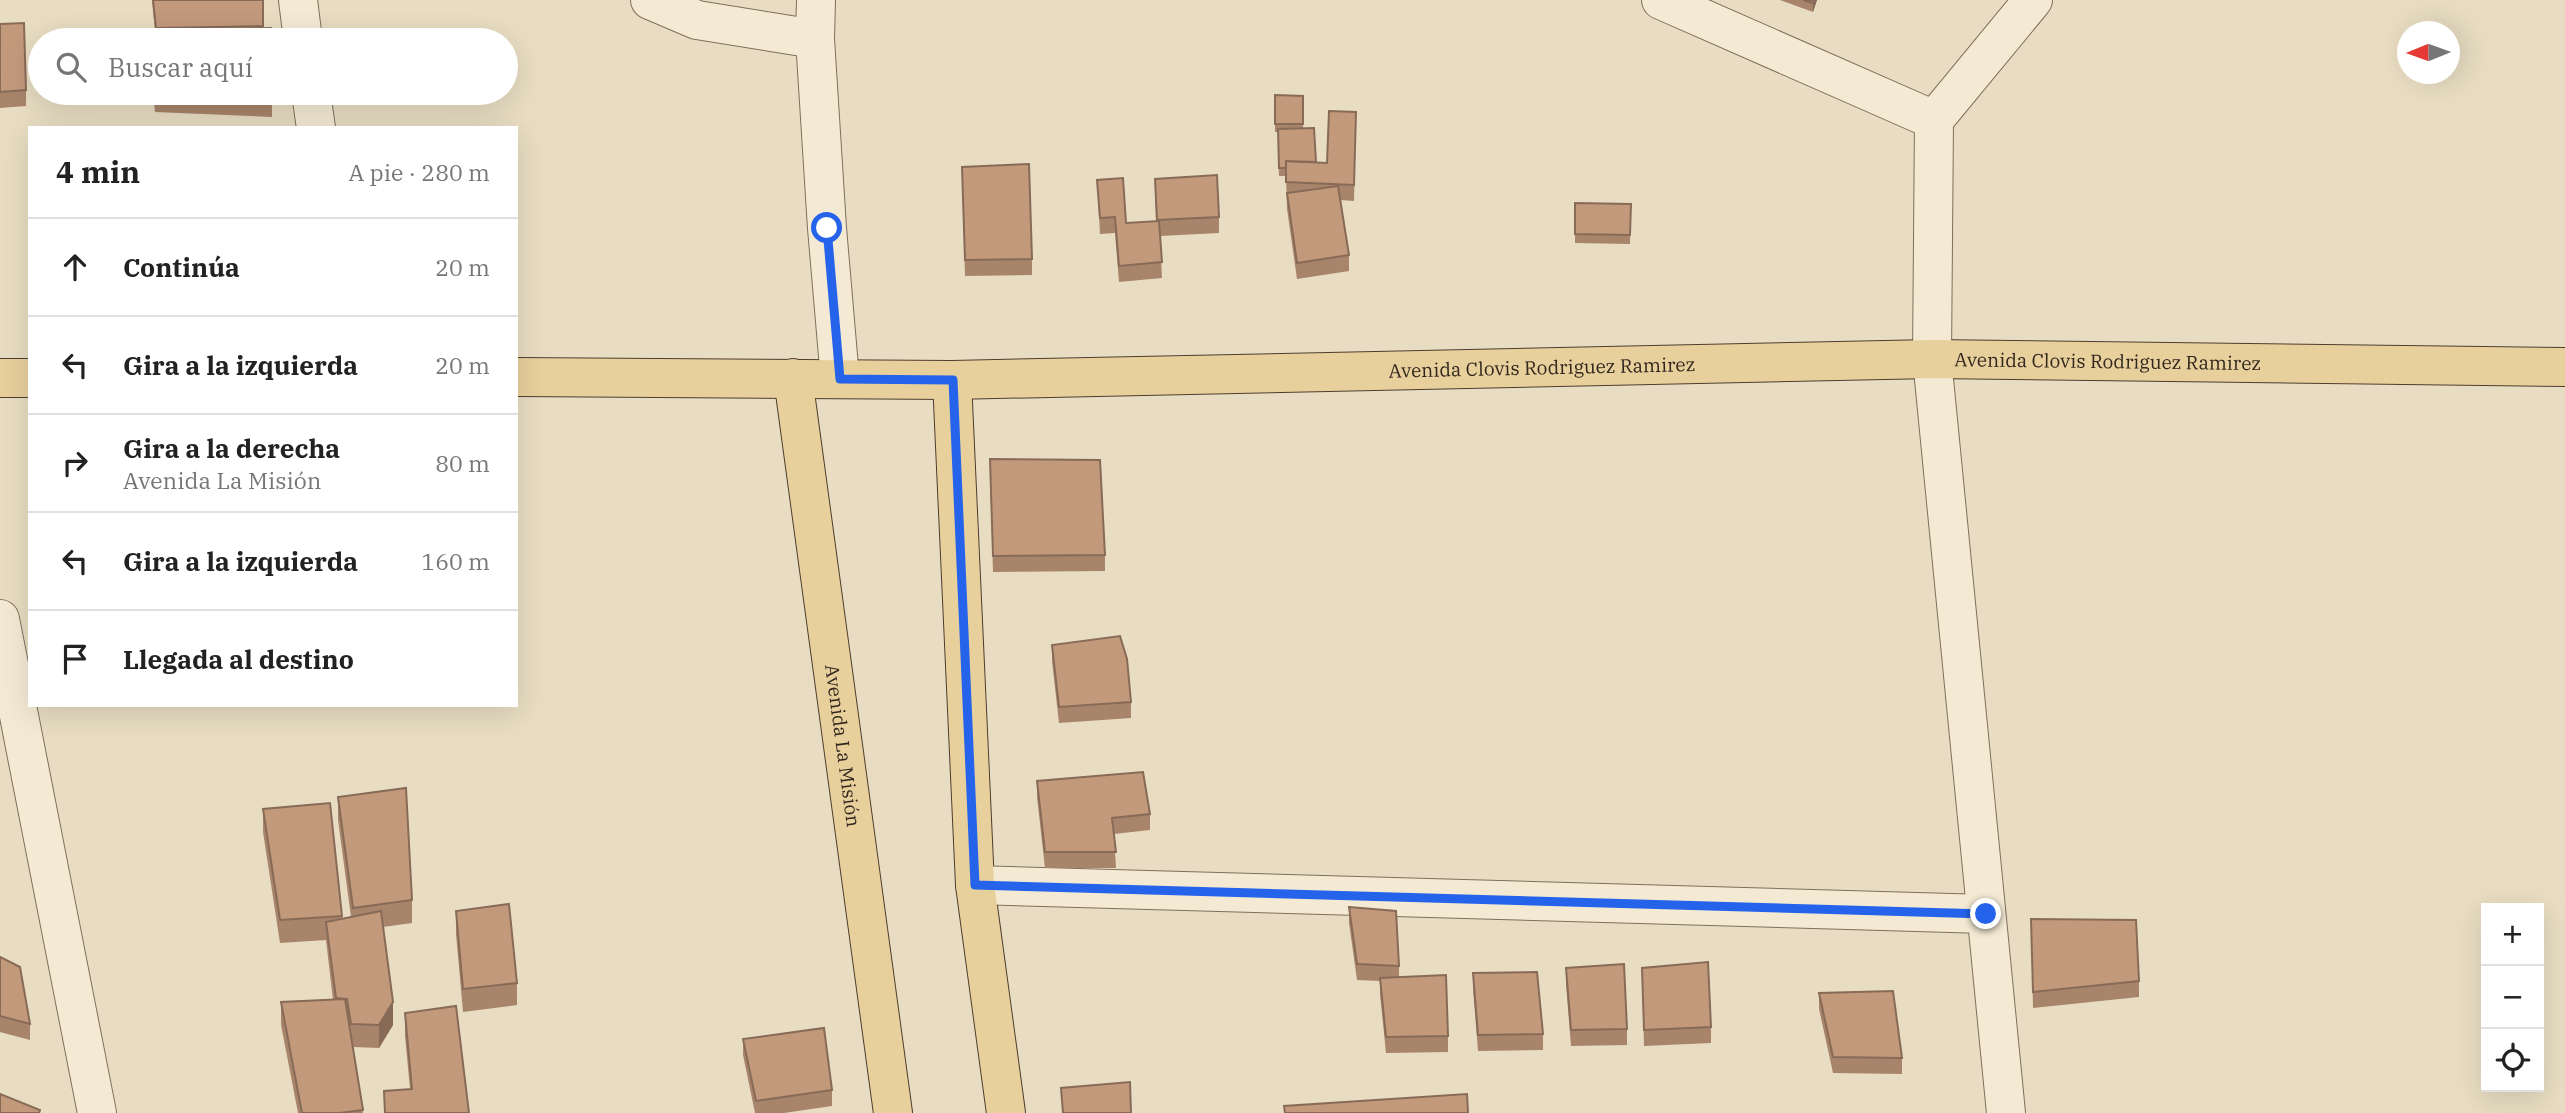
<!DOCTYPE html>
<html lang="es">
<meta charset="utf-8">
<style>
:root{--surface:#fff;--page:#f2f2f2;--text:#222;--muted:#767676;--line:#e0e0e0}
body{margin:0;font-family:"IBM Plex Serif",serif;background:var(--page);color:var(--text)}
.controls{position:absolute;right:21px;bottom:21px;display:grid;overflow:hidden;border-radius:0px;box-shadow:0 7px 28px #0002}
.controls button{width:63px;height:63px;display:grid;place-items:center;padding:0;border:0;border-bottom:2px solid var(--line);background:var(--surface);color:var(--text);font:35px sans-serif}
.compass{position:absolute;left:2397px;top:21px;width:63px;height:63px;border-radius:50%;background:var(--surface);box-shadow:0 7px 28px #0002;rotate:269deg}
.stop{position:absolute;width:21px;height:21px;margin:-16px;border:5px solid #2563eb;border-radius:50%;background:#fff}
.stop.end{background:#2563eb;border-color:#fff;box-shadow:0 2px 7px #0008}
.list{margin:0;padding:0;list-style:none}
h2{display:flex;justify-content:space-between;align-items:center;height:91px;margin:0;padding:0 28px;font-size:30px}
h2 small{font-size:23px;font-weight:400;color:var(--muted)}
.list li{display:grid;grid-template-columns:46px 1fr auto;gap:21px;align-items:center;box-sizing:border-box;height:98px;padding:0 28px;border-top:2px solid var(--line)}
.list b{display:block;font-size:26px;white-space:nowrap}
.list p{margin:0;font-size:23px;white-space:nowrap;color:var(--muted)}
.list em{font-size:23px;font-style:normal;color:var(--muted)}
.icon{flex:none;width:38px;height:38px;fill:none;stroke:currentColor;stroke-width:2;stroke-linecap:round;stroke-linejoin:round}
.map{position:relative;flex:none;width:2565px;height:1113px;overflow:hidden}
.search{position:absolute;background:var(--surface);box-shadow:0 7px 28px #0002;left:28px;top:28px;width:490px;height:77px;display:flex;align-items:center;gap:18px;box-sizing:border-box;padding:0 24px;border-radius:38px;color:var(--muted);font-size:26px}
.panel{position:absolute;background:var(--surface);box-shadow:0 7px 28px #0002;left:28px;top:126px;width:490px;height:581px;border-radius:0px}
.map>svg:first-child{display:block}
</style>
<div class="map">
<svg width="2565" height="1113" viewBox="0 0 2565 1113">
<rect width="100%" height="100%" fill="#e8ddc2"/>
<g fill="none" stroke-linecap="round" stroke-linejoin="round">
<g stroke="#806e5b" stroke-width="40">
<g id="minor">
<path d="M 298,0 L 303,40"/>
<path d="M 650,0 L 697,20 L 815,39"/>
<path d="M 816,0 L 815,39 L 827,228 L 840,379"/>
<path d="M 1661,0 L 1934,120 L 2033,0"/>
<path d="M 311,93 L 316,128"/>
<path d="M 1934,120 L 1932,359 L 2006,1113"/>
<path d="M 0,619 L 97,1113"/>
<path d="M 975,885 L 1986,914"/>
</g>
</g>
<g stroke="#4e3d2f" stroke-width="40">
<g id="major">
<path id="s1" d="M 516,377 L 952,380 L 1932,359 L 2565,367"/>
<path d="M 0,378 L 30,378"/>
<path id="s2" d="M 793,378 L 893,1113"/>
<path d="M 952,380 L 975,885 L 1006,1113"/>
</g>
</g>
<use href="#minor" stroke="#f4ead4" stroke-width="38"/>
<use href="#major" stroke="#e8d09d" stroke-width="38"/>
</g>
<g fill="#a8846b">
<path d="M 152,0 L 263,0 L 263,28 L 271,40 L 148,40 L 148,32 L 155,31 Z"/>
<path d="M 1780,0 L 1817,0 L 1813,12 Z"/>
<path d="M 0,24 L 26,90 L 26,106 L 0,108 Z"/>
<path d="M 153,93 L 272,93 L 272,117 L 155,112 Z"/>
<path d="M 1275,95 L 1303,96 L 1303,128 L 1316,162 L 1327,163 L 1356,112 L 1354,201 L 1340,200 L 1349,255 L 1349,271 L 1297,279 L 1287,209 L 1286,176 L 1279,176 L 1278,132 L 1275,132 Z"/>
<path d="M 962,167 L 1032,259 L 1032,275 L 965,276 Z"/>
<path d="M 1155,179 L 1219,217 L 1219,233 L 1160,236 L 1162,278 L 1119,282 L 1115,233 L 1100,234 L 1097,180 L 1126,223 L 1156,221 Z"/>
<path d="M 1575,203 L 1631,204 L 1630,244 L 1575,243 Z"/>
<path d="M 990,475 L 1105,555 L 1105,571 L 993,572 Z"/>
<path d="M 1052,645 L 1131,702 L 1131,718 L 1059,723 L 1052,661 Z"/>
<path d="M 1037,781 L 1150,814 L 1150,830 L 1114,834 L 1116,868 L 1045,868 L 1037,797 Z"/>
<path d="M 338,797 L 412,900 L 412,923 L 383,927 L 393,1025 L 379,1048 L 353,1047 L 363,1113 L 298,1113 L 281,1025 L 281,1002 L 333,1000 L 326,940 L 280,943 L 263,832 L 263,809 L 330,803 L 342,919 L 351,917 L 338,820 Z"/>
<path d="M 1349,907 L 1399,966 L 1399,977 L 1448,1036 L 1448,1052 L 1386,1053 L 1380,994 L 1380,981 L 1357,980 L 1349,923 Z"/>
<path d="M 456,911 L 517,983 L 517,1005 L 463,1012 L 456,934 Z"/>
<path d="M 2031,919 L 2139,981 L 2139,997 L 2033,1008 Z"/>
<path d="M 0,957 L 30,1024 L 30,1040 L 0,1032 Z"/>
<path d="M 1566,968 L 1627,1029 L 1627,1045 L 1571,1046 L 1566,984 Z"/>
<path d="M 1642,968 L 1711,1027 L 1711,1043 L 1644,1046 Z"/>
<path d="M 1473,973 L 1543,1034 L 1543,1050 L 1478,1051 L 1473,989 Z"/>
<path d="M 1819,993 L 1902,1058 L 1902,1074 L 1833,1073 L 1819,1009 Z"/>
<path d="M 405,1013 L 469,1113 L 384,1113 L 384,1091 L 410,1089 L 405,1036 Z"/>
<path d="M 743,1039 L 832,1090 L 832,1106 L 784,1113 L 755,1113 L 743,1055 Z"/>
</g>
<g fill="#886b57">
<path d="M 1814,0 L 1817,0 L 1813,12 L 1813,3 Z"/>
<path d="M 393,1002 L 393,1025 L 379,1048 L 379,1025 Z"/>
</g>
<g fill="#c3997c" stroke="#886b57" stroke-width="2">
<path d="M 153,0 L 263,0 L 263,26 L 156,28 Z"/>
<path d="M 1803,0 L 1814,0 L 1813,3 Z"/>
<path d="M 24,23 L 26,90 L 0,92 L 0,24 Z"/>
<path d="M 271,28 L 271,40 L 149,40 L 148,32 Z"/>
<path d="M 155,93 L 272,93 L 272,101 L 155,96 Z"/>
<path d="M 1275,95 L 1303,96 L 1303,124 L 1275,124 Z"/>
<path d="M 1329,111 L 1356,112 L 1354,185 L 1286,182 L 1286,161 L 1327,163 Z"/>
<path d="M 1314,128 L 1316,162 L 1286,161 L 1286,168 L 1279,168 L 1278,129 Z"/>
<path d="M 1029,164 L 1032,259 L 965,260 L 962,167 Z"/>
<path d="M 1217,175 L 1219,217 L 1157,220 L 1155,179 Z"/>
<path d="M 1123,178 L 1126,223 L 1159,221 L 1162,262 L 1119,266 L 1115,217 L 1100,218 L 1097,180 Z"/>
<path d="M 1338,186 L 1349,255 L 1297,263 L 1287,193 Z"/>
<path d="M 1575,203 L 1631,204 L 1630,235 L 1575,234 Z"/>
<path d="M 990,459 L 1100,460 L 1105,555 L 993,556 Z"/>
<path d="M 1120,636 L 1127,659 L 1131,702 L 1059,707 L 1052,645 Z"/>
<path d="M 1143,772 L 1150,814 L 1112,818 L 1116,852 L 1045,852 L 1037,781 Z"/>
<path d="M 406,788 L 412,900 L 353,908 L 338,797 Z"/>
<path d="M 330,803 L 342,916 L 280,920 L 263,809 Z"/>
<path d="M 509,904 L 517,983 L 463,989 L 456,911 Z"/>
<path d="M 1349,907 L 1396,911 L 1399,966 L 1357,964 Z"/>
<path d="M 381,911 L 393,1002 L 379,1025 L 351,1024 L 347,999 L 336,998 L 326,922 Z"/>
<path d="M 2031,919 L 2136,920 L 2139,981 L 2033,992 Z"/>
<path d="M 0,957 L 20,967 L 30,1024 L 0,1016 Z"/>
<path d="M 1708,962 L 1711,1027 L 1644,1030 L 1642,968 Z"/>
<path d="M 1624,964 L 1627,1029 L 1571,1030 L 1566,968 Z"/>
<path d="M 1537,972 L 1543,1034 L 1478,1035 L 1473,973 Z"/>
<path d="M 1446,975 L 1448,1036 L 1386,1037 L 1380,978 Z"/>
<path d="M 1893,991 L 1902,1058 L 1833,1057 L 1819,993 Z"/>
<path d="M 345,999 L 363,1110 L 340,1113 L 302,1113 L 281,1002 Z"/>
<path d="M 456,1006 L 469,1113 L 385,1113 L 384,1091 L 412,1089 L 405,1013 Z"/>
<path d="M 824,1028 L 832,1090 L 756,1101 L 743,1039 Z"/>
<path d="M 1130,1082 L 1131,1113 L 1063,1113 L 1061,1088 Z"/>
<path d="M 0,1094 L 40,1110 L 39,1113 L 0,1113 Z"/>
<path d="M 1467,1094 L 1468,1113 L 1285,1113 L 1284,1106 Z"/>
</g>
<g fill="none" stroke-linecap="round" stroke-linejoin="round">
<path stroke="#2563eb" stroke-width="9" d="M 827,228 L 840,379 L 953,380 L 975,885 L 1986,914"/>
</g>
<g text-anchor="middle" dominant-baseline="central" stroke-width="6" stroke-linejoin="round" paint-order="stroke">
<g font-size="19" fill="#32271e" stroke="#f1e7d1">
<text stroke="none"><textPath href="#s1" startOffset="1592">Avenida Clovis Rodriguez Ramirez</textPath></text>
<text stroke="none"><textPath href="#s1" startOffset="1026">Avenida Clovis Rodriguez Ramirez</textPath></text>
<text stroke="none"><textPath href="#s2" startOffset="371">Avenida La Misión</textPath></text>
</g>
</g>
</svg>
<div class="controls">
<button>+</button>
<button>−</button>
<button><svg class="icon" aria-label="locate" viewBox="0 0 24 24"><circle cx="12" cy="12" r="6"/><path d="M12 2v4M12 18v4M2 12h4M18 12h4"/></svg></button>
</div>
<svg class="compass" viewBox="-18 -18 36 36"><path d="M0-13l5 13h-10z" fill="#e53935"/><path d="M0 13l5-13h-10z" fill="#767676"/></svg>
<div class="stop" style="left:827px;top:228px"></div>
<div class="stop end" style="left:1986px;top:914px"></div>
<div class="search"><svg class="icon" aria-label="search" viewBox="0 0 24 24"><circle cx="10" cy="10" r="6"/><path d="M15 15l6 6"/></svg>Buscar aquí</div>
<section class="panel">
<h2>4 min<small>A pie · 280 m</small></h2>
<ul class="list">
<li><svg class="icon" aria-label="ahead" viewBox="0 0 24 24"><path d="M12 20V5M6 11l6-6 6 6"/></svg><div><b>Continúa</b></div><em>20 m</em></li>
<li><svg class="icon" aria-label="left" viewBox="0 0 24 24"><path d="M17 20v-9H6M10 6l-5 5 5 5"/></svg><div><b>Gira a la izquierda</b></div><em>20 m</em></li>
<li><svg class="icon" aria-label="right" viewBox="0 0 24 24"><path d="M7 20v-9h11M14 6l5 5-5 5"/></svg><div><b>Gira a la derecha</b><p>Avenida La Misión</p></div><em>80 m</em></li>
<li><svg class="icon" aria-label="left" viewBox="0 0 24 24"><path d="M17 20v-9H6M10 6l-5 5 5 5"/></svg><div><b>Gira a la izquierda</b></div><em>160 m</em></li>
<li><svg class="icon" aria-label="arrive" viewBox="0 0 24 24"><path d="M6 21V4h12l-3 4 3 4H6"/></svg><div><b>Llegada al destino</b></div></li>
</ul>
</section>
</div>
